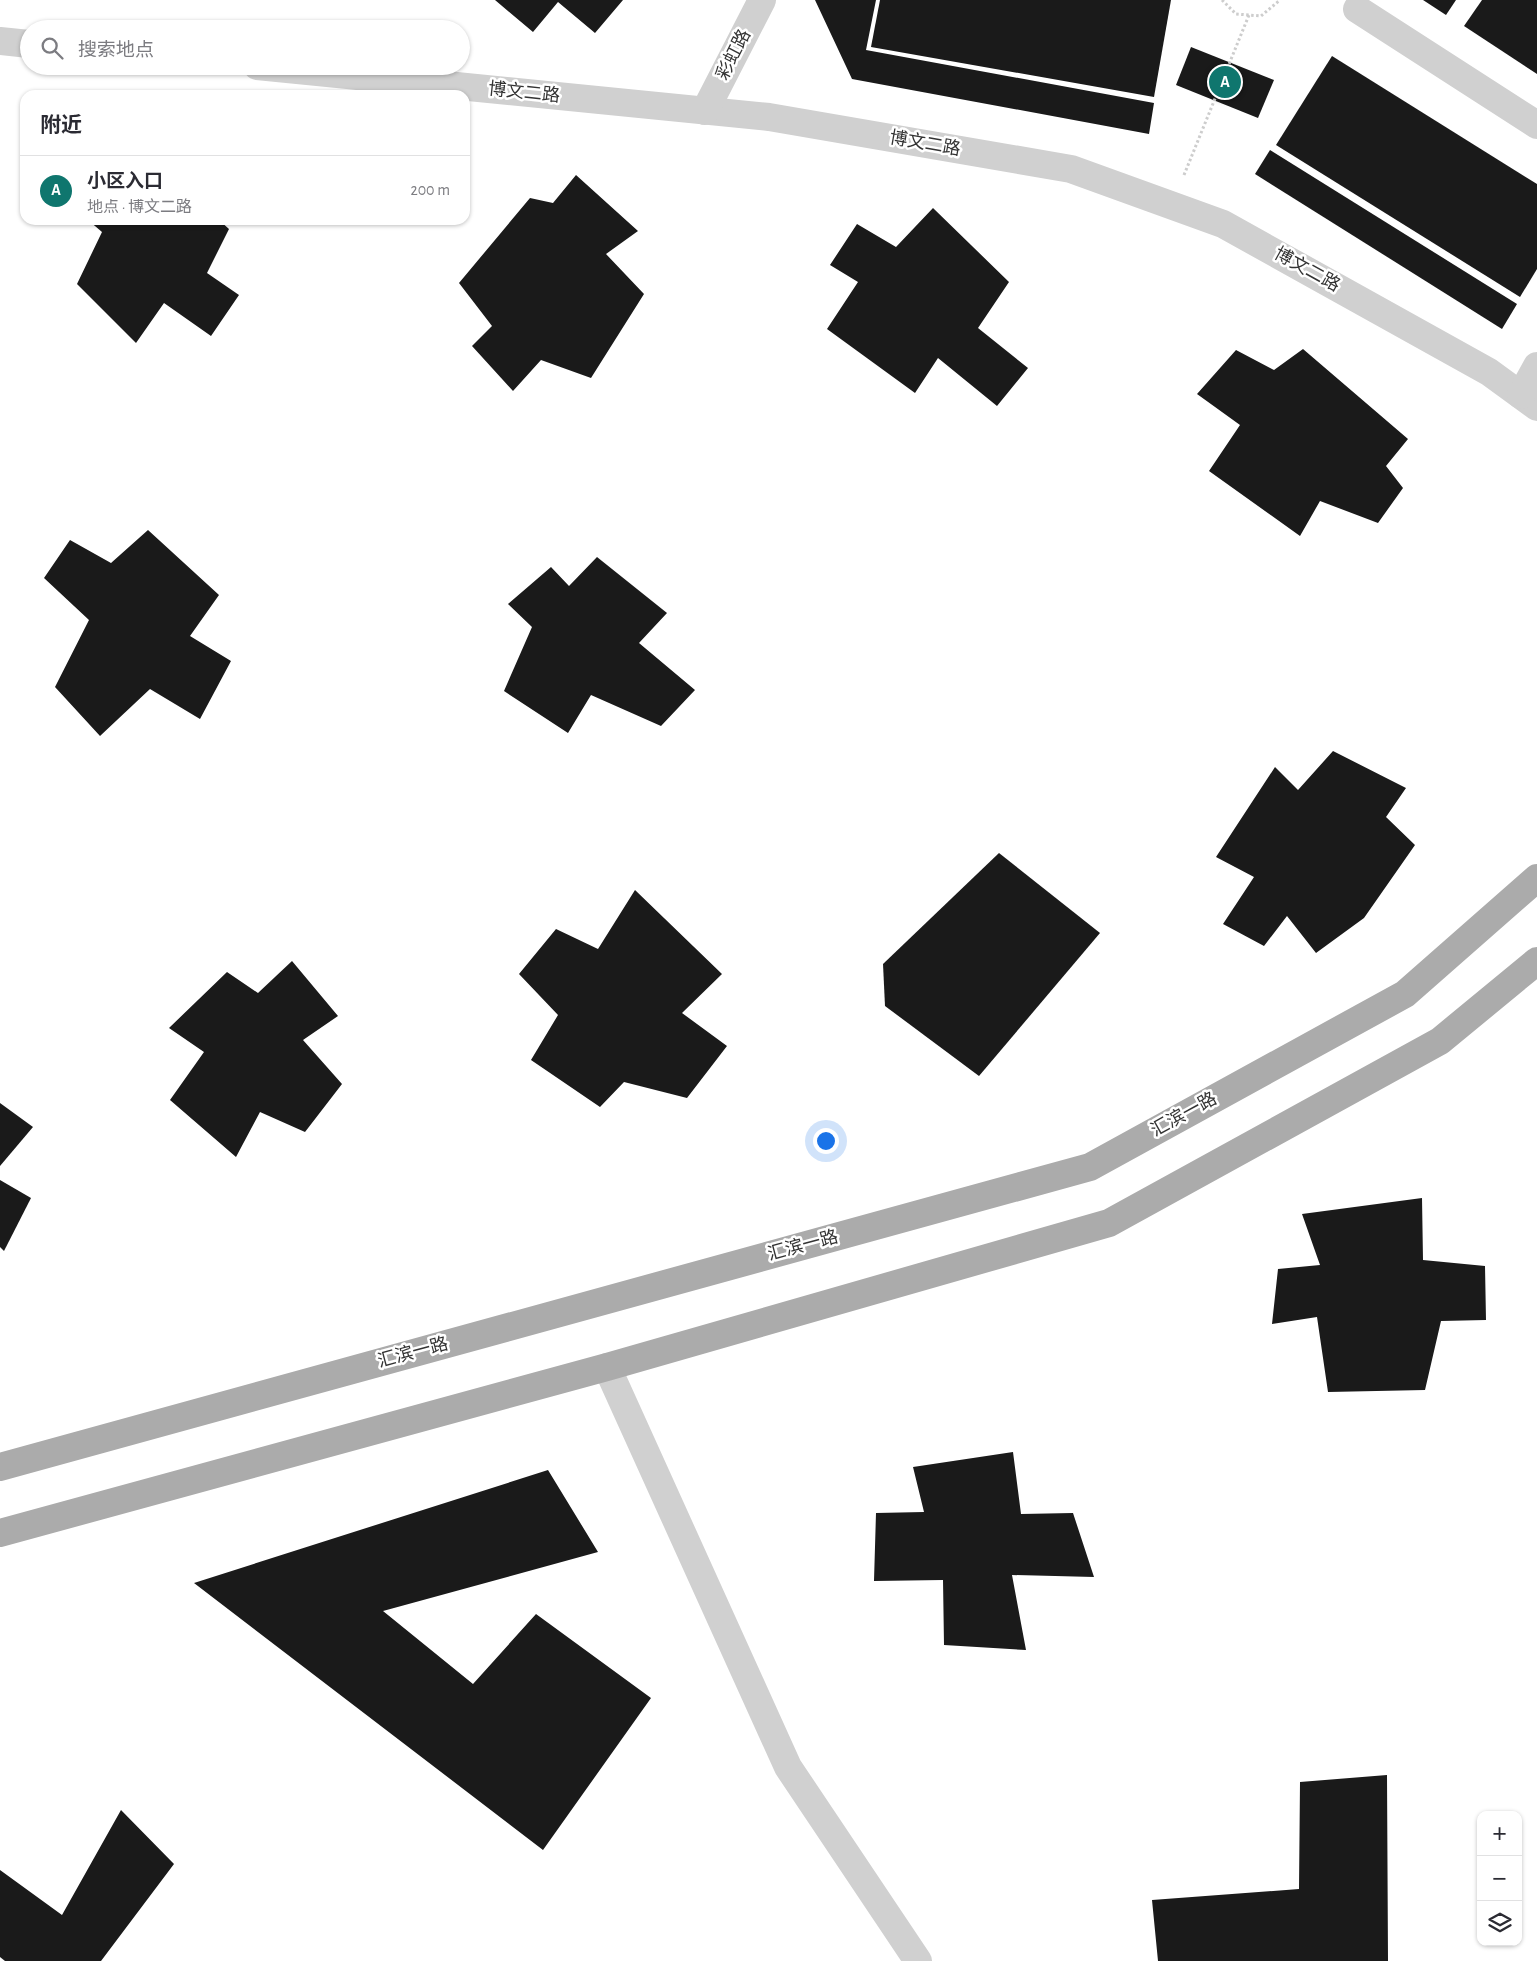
<!DOCTYPE html>
<html lang="zh">
<meta charset="utf-8">
<style>
:root{--surface:#fff;--page:#f7f7f7;--text:#2b2b33;--muted:#7c7c81;--line:#e1e1e2;--accent:#0f766e}
body{margin:0;font-family:"Alegreya Sans","Noto Sans SC",sans-serif;background:var(--page);color:var(--text)}
.controls{position:absolute;right:15px;bottom:15px;display:grid;overflow:hidden;border-radius:10px;box-shadow:0 1px 4px #0004}
.controls button{width:45px;height:45px;display:grid;place-items:center;padding:0;border:0;border-bottom:1px solid var(--line);background:var(--surface);color:var(--text);font:25px sans-serif}
.you{position:absolute;left:825px;top:1140px;width:18px;height:18px;margin:-12px;border:4px solid #fff;border-radius:50%;background:#1a73e8;box-shadow:0 0 0 8px #1a73e833}
.badge{display:grid;place-items:center;width:32px;height:32px;border-radius:50%;background:var(--accent);color:#fff;font-size:16px;font-weight:700}
.pin{position:absolute;translate:-50% -50%;border:2px solid #fff;box-shadow:0 1px 5px #0006}
.list{margin:0;padding:0;list-style:none}
h2{display:flex;justify-content:space-between;align-items:center;height:65px;margin:0;padding:0 20px;font-size:21px}
h2 small{font-size:16px;font-weight:400;color:var(--muted)}
.list li{display:grid;grid-template-columns:32px 1fr auto;gap:15px;align-items:center;box-sizing:border-box;height:70px;padding:0 20px;border-top:1px solid var(--line)}
.list b{display:block;font-size:19px;white-space:nowrap}
.list p{margin:0;font-size:16px;white-space:nowrap;color:var(--muted)}
.list em{font-size:16px;font-style:normal;color:var(--muted)}
.icon{flex:none;width:28px;height:28px;fill:none;stroke:currentColor;stroke-width:2;stroke-linecap:round;stroke-linejoin:round}
.map{position:relative;flex:none;width:1537px;height:1961px;overflow:hidden}
.search{position:absolute;background:var(--surface);box-shadow:0 1px 4px #0004;left:20px;top:20px;width:450px;height:55px;display:flex;align-items:center;gap:12px;box-sizing:border-box;padding:0 18px;border-radius:28px;color:var(--muted);font-size:19px}
.panel{position:absolute;background:var(--surface);box-shadow:0 1px 4px #0004;left:20px;top:90px;width:450px;height:135px;border-radius:15px}
.map>svg:first-child{display:block}
</style>
<div class="map">
<svg width="1537" height="1961" viewBox="0 0 1537 1961">
<rect width="100%" height="100%" fill="#fff"/>
<g fill="#1a1a1a">
<path d="M 495,0 L 623,0 L 595,33 L 558,2 L 533,32 Z"/>
<path d="M 815,0 L 876,0 L 866,50 L 1154,103 L 1149,134 L 852,79 Z"/>
<path d="M 880,0 L 1171,0 L 1154,97 L 871,47 Z"/>
<path d="M 1423,0 L 1456,0 L 1446,15 Z"/>
<path d="M 1482,0 L 1537,0 L 1537,74 L 1464,26 Z"/>
<path d="M 1191,47 L 1274,80 L 1258,118 L 1176,85 Z"/>
<path d="M 1332,56 L 1537,184 L 1537,269 L 1520,297 L 1276,145 Z"/>
<path d="M 1270,150 L 1517,304 L 1502,329 L 1255,174 Z"/>
<path d="M 576,175 L 638,231 L 606,254 L 644,294 L 591,378 L 541,360 L 513,391 L 472,346 L 492,326 L 459,283 L 530,198 L 553,203 Z"/>
<path d="M 933,208 L 1009,282 L 978,328 L 1028,368 L 997,406 L 938,358 L 915,393 L 827,329 L 858,282 L 830,265 L 857,224 L 896,247 Z"/>
<path d="M 88,220 L 219,220 L 229,229 L 207,273 L 239,295 L 211,336 L 164,303 L 136,343 L 77,284 L 102,232 Z"/>
<path d="M 1303,349 L 1408,439 L 1386,466 L 1403,488 L 1378,523 L 1320,501 L 1300,536 L 1209,471 L 1240,425 L 1197,394 L 1236,350 L 1274,370 Z"/>
<path d="M 148,530 L 219,595 L 190,636 L 231,661 L 200,719 L 150,689 L 100,736 L 55,687 L 89,620 L 44,578 L 70,540 L 111,563 Z"/>
<path d="M 597,557 L 667,613 L 639,643 L 695,690 L 661,726 L 591,695 L 568,733 L 504,691 L 532,627 L 508,604 L 551,567 L 569,586 Z"/>
<path d="M 1333,751 L 1406,788 L 1386,817 L 1415,845 L 1364,918 L 1316,953 L 1287,916 L 1264,946 L 1223,924 L 1254,877 L 1216,857 L 1275,767 L 1298,790 Z"/>
<path d="M 999,853 L 1100,933 L 979,1076 L 885,1006 L 883,964 Z"/>
<path d="M 635,890 L 722,974 L 682,1013 L 727,1046 L 687,1098 L 624,1082 L 600,1107 L 531,1060 L 558,1015 L 519,974 L 556,929 L 598,949 Z"/>
<path d="M 292,961 L 338,1016 L 303,1040 L 342,1084 L 305,1132 L 260,1112 L 236,1157 L 170,1100 L 204,1052 L 169,1028 L 227,972 L 258,993 Z"/>
<path d="M 0,1103 L 33,1127 L 0,1166 Z"/>
<path d="M 0,1180 L 31,1198 L 4,1251 L 0,1247 Z"/>
<path d="M 1422,1198 L 1423,1260 L 1485,1266 L 1486,1320 L 1441,1321 L 1425,1390 L 1328,1392 L 1317,1317 L 1272,1324 L 1278,1269 L 1320,1265 L 1302,1214 Z"/>
<path d="M 1013,1452 L 1021,1514 L 1073,1513 L 1094,1577 L 1012,1575 L 1026,1650 L 944,1645 L 943,1580 L 874,1581 L 876,1513 L 924,1512 L 913,1467 Z"/>
<path d="M 548,1470 L 598,1552 L 383,1611 L 473,1684 L 536,1614 L 651,1698 L 543,1850 L 194,1583 Z"/>
<path d="M 1387,1775 L 1388,1961 L 1158,1961 L 1152,1900 L 1299,1889 L 1300,1782 Z"/>
<path d="M 121,1810 L 174,1864 L 101,1961 L 5,1961 L 0,1957 L 0,1870 L 62,1915 Z"/>
</g>
<g fill="none" stroke-linecap="round" stroke-linejoin="round">
<g stroke="#cdcdcd" stroke-width="3" stroke-dasharray="2.5 2.5" stroke-linecap="butt">
<path d="M 1222,0 L 1236,14 L 1261,16 L 1280,0"/>
<path d="M 1184,175 L 1249,15"/>
</g>
<g stroke="#d0d0d0" stroke-width="28">
<path d="M 1357,9 L 1537,125"/>
<path d="M 0,41 L 29,44"/>
<path d="M 257,66 L 769,117 L 1071,169 L 1223,224 L 1489,372 L 1537,407"/>
<path d="M 705,111 L 762,0"/>
<path d="M 1521,395 L 1537,366"/>
<path d="M 607,1367 L 788,1767 L 918,1961"/>
</g>
<g stroke="#ababab" stroke-width="28">
<path d="M 0,1467 L 1090,1167 L 1405,994 L 1537,878"/>
<path d="M 0,1533 L 607,1367 L 1109,1223 L 1440,1041 L 1537,961"/>
</g>
</g>
<g text-anchor="middle" dominant-baseline="central" stroke-width="5" stroke-linejoin="round" paint-order="stroke">
<g font-size="18" fill="#333" stroke="#fff">
<text transform="translate(734 55) rotate(-63)">彩虹路</text>
<text transform="translate(524 93) rotate(6)">博文二路</text>
<text transform="translate(925 144) rotate(10)">博文二路</text>
<text transform="translate(1307 270) rotate(29)">博文二路</text>
<text transform="translate(1184 1115) rotate(-29)">汇滨一路</text>
<text transform="translate(803 1246) rotate(-15)">汇滨一路</text>
<text transform="translate(413 1353) rotate(-15)">汇滨一路</text>
</g>
</g>
</svg>
<div class="controls">
<button>+</button>
<button>−</button>
<button><svg class="icon" aria-label="layers" viewBox="0 0 24 24"><path d="M12 4l9 5-9 5-9-5zM3 14l9 5 9-5"/></svg></button>
</div>
<div class="you"></div>
<div class="pin badge" style="left:1225px;top:82px">A</div>
<div class="search"><svg class="icon" aria-label="search" viewBox="0 0 24 24"><circle cx="10" cy="10" r="6"/><path d="M15 15l6 6"/></svg>搜索地点</div>
<section class="panel">
<h2>附近<small></small></h2>
<ul class="list">
<li><span class="badge">A</span><div><b>小区入口</b><p>地点 · 博文二路</p></div><em>200 m</em></li>
</ul>
</section>
</div>
